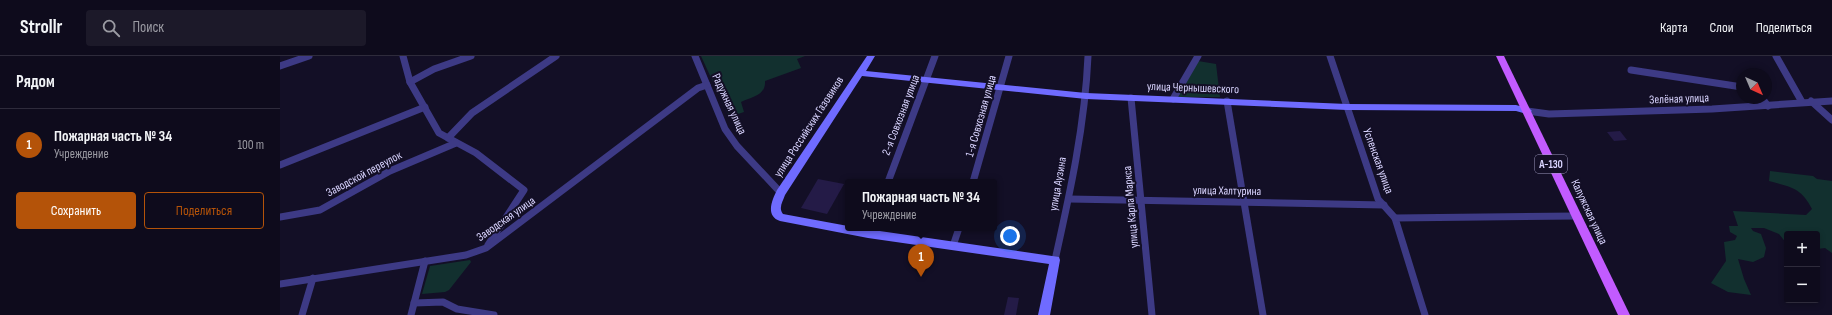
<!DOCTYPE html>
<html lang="ru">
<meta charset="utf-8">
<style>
:root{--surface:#0e0b1c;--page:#1c1929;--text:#f1f3f6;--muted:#9b9ba3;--line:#2e2b3b;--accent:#b45309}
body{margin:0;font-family:"Sofia Sans Condensed",sans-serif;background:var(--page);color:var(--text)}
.controls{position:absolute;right:12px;bottom:12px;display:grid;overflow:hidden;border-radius:4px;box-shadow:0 2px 6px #0003}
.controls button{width:36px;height:36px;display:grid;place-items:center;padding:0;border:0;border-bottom:1px solid var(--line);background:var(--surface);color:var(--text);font:20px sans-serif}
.compass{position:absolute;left:1456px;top:12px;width:36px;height:36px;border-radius:50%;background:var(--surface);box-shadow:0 2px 6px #0003;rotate:136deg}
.you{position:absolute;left:730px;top:180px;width:14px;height:14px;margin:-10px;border:3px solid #fff;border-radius:50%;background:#1a73e8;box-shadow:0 0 0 6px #1a73e833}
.badge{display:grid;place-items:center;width:26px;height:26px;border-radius:50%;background:var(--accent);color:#fff;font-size:13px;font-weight:700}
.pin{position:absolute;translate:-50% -33px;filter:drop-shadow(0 1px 2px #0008)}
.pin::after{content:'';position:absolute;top:21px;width:14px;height:12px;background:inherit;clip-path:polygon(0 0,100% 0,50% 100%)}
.popup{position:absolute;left:565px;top:123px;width:152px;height:52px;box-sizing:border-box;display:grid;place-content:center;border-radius:4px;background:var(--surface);filter:drop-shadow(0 1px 3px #0005);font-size:13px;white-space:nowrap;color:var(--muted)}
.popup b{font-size:15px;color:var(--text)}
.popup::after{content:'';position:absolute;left:50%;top:100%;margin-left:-8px;border:8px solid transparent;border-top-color:var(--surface)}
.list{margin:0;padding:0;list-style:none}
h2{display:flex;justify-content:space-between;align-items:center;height:52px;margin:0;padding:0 16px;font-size:17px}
h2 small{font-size:13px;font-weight:400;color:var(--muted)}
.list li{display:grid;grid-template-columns:26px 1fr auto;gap:12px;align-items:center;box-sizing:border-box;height:72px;padding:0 16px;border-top:1px solid var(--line)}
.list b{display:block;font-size:15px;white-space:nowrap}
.list p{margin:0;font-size:13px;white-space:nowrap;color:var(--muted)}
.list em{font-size:13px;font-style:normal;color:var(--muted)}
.actions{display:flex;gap:8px;padding:12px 16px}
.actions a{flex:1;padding:9px 0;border:1px solid var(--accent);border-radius:4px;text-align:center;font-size:14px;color:var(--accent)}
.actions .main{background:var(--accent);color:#fff}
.icon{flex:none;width:22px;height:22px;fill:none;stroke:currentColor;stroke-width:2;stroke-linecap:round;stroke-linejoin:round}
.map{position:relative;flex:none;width:1552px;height:259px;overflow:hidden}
header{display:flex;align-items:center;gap:24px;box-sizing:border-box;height:56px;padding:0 20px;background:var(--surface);border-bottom:1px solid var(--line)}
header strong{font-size:19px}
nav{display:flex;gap:22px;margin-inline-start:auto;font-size:14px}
.search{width:280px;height:36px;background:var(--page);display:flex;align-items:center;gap:10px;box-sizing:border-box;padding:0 14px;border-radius:4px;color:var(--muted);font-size:15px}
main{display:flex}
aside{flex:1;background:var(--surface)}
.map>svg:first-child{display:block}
</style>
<header>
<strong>Strollr</strong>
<div class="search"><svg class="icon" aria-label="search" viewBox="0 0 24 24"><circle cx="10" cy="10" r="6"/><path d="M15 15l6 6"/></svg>Поиск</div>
<nav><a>Карта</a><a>Слои</a><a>Поделиться</a></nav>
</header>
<main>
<aside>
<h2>Рядом<small></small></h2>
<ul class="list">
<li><span class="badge">1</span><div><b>Пожарная часть № 34</b><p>Учреждение</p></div><em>100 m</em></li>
</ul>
<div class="actions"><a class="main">Сохранить</a><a>Поделиться</a></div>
</aside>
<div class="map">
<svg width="1552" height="259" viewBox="0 0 1552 259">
<rect width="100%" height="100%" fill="#130f26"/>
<g fill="#12302f">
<path d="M 421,0 L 525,0 L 517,3 L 521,12 L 485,25 C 486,40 471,41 461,46 L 464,56 L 449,61 Z"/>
<path d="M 918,5 L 936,8 L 940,41 L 897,41 Z"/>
<path d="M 1490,115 L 1533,120 L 1537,123 L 1552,125 L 1552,197 L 1545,192 L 1537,193 L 1537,178 L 1507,178 L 1507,188 L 1499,178 L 1484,172 L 1471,172 L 1473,175 L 1481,178 L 1486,192 L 1484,201 L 1473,206 L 1458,203 L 1464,223 L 1471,239 L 1448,236 L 1431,227 L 1446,205 L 1444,186 L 1455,184 L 1457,180 L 1450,176 L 1449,170 L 1458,170 L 1453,155 L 1526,159 L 1532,153 C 1521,131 1510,131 1489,125 Z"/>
<path d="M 190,204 L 191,206 L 169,234 L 165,236 L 142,238 L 150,210 Z"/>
</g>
<g fill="#241b47">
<path d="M 1340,75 L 1347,84 L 1334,85 L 1327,76 Z"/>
<path d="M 538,123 L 564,128 L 547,158 L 521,152 Z"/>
<path d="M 728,241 L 739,242 L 736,259 L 724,259 Z"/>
</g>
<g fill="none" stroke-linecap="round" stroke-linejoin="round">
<g stroke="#3d3a85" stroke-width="7">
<path d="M 123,0 L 130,26 L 159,77 L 196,97 L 244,134 L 208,189"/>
<path d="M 415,0 L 445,73 L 457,90 L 501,137"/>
<path d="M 1050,0 L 1098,143 L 1115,162 L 1145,259"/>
<path d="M 1496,0 L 1522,46"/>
<path d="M 0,10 L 29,0"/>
<path d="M 1351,14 L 1462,31"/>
<path d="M 130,26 L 154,13 L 191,0"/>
<path d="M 851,42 L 872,259"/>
<path d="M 1482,42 L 1488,50"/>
<path d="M 893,43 L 918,0"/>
<path d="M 947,45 L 983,259"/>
<path d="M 1531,45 L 1552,64"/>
<path d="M 1247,55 L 1269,58 L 1432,53 L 1552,45"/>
<path d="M 168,82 L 192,57 L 276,0"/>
<path d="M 0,109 L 145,51"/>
<path d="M 608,126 L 655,0"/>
<path d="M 693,126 L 729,0"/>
<path d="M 789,143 L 1104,149"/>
<path d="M 0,161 L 40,154 L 110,115 L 176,87"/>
<path d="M 1115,162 L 1296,160"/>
<path d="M 673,190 L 679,172"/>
<path d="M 775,204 C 790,137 805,69 808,0"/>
<path d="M 0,228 L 186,199 L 206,192 L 418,32 L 427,29"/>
<path d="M 134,247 L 163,246 L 177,253 L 214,259"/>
<path d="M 22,259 L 33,222"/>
<path d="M 131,259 L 145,205"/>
</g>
<path fill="#6f6bff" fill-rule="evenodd" d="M 587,0 L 595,0 L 586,15 L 806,37 L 1067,48 L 1236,49 L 1250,53 L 1252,55 L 1247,58 L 1236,55 L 1067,54 L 806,43 L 582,20 L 505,139 C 503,145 498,152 503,158 L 568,170 L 568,172 L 579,172 L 779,201 L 780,204 L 770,259 L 758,259 L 769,208 L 588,182 L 500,165 C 485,160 492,144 497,134 Z"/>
<path fill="#c25bff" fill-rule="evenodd" d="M 1216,0 L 1224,0 L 1350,259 L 1338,259 Z"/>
</g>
<g text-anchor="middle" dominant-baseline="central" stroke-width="4" stroke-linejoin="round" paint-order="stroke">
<rect fill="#130f26" stroke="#9e99be" stroke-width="1" x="1255" y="99" width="32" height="18" rx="3"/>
<g font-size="11" font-weight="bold" fill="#d9d4ff">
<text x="1271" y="108">А-130</text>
</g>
<g font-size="12" fill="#d9d4ff" stroke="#130f26">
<text transform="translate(913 32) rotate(2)">улица Чернышевского</text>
<text transform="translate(1399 43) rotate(-2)">Зелёная улица</text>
<text transform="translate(449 48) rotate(65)">Радужная улица</text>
<text transform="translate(621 59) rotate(-69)">2-я Совхозная улица</text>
<text transform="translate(701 60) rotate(-74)">1-я Совхозная улица</text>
<text transform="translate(529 71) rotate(-57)">улица Российских Газовиков</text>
<text transform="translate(1098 105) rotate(70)">Успенская улица</text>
<text transform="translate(84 118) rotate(-28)">Заводской переулок</text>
<text transform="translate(778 128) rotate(-80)">улица Аузина</text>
<text transform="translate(947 135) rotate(1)">улица Халтурина</text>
<text transform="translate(851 151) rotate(-95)">улица Карла Маркса</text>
<text transform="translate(1309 156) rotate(65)">Калужская улица</text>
<text transform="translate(226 163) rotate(-35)">Заводская улица</text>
</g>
</g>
</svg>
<div class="controls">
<button>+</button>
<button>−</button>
</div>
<svg class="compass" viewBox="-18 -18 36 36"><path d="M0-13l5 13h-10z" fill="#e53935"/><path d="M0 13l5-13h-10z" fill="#9b9ba3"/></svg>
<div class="you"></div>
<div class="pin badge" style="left:641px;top:221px">1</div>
<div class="popup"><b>Пожарная часть № 34</b>Учреждение</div>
</div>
</main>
